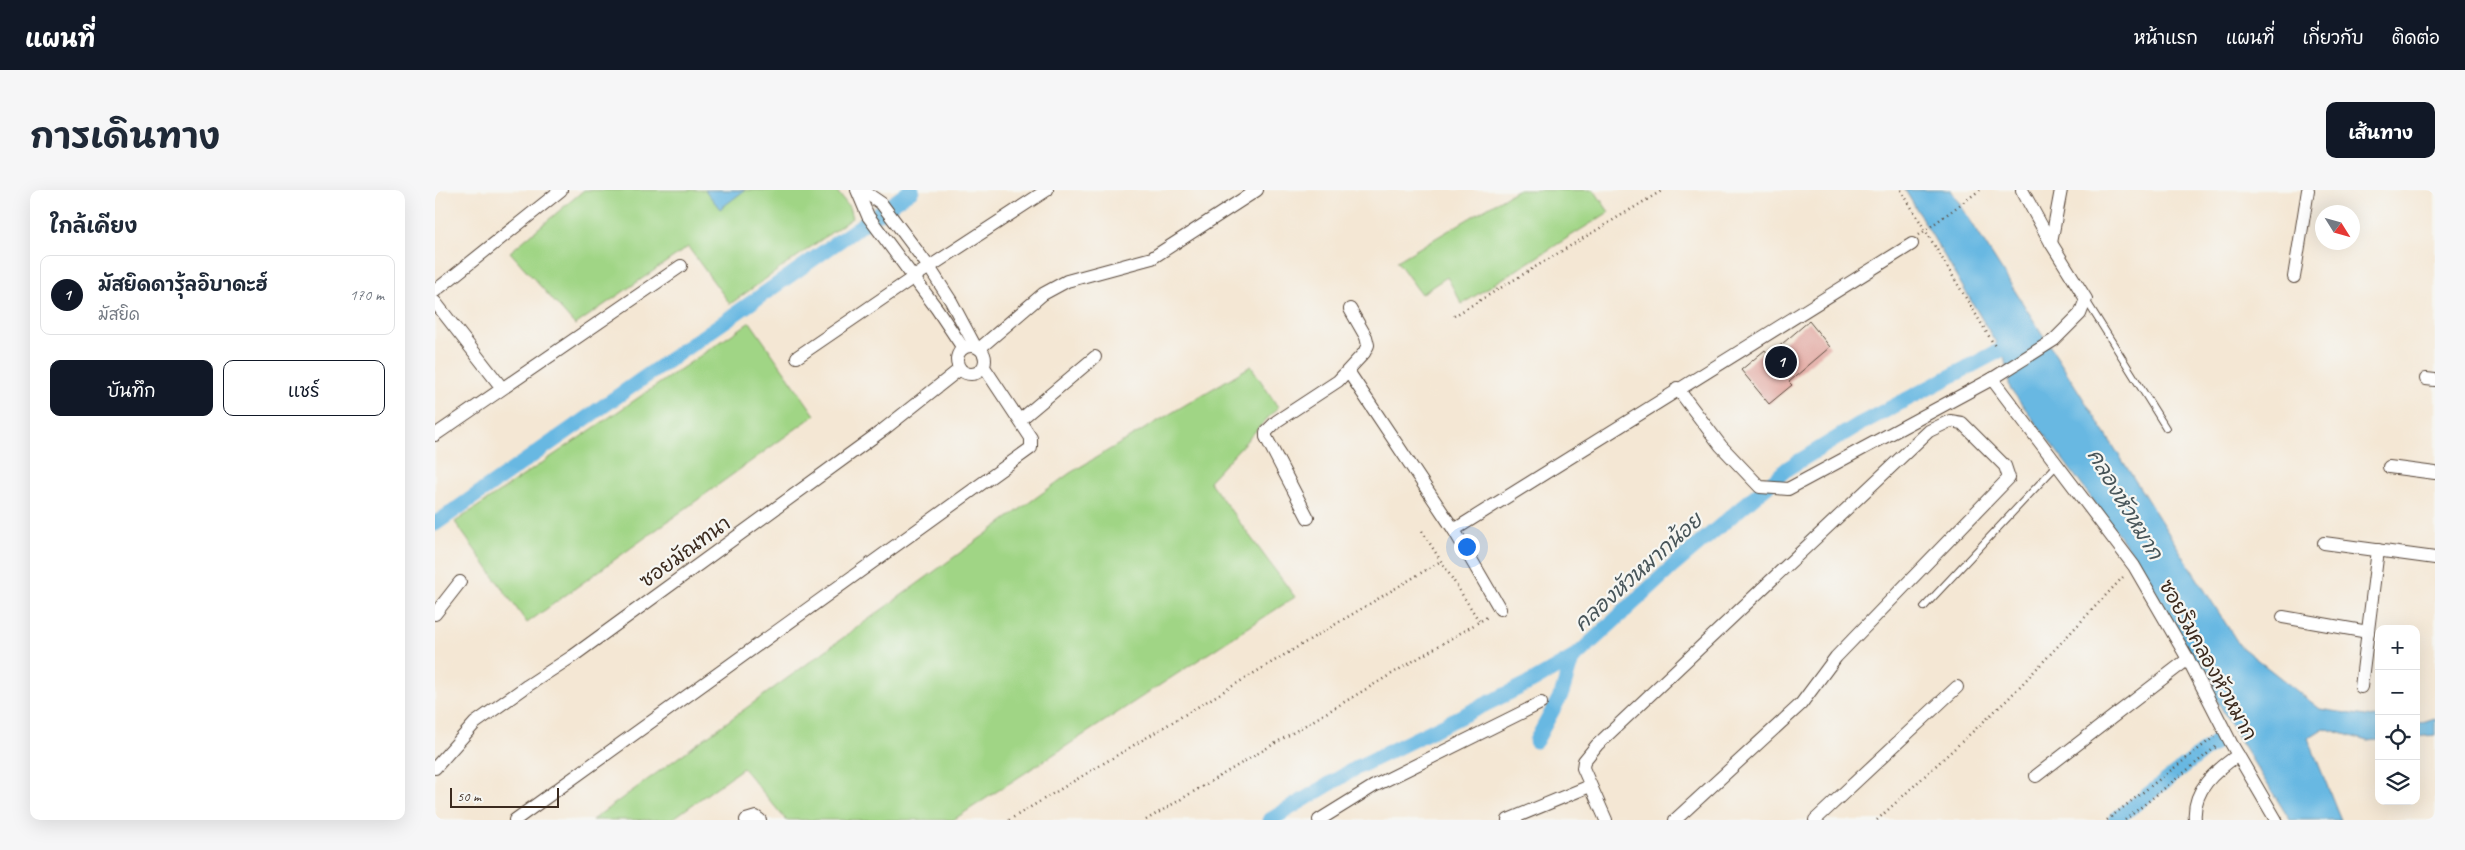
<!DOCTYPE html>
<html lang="th">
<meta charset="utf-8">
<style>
:root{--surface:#fff;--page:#f6f6f7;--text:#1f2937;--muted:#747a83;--line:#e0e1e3;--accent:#111827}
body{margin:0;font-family:Caveat,"Playpen Sans Thai",sans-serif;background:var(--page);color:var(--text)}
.controls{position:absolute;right:15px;bottom:15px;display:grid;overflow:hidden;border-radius:10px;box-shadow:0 5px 20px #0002}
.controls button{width:45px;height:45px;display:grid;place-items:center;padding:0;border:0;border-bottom:1px solid var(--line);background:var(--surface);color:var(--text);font:25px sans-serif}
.compass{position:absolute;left:1880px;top:15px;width:45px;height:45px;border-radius:50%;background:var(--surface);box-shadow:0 5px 20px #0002;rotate:127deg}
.scale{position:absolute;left:15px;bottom:12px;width:109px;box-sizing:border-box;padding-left:5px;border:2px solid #3b2a1e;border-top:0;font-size:14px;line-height:18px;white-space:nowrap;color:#3b2a1e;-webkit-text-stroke:4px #f6f6f2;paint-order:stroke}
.you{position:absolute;left:1031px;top:356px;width:18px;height:18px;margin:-12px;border:4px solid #fff;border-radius:50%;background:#1a73e8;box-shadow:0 0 0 8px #1a73e833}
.badge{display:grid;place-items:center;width:32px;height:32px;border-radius:50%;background:var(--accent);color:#fff;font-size:16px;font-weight:700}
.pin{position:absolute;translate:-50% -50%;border:2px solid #fff;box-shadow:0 1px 5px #0006}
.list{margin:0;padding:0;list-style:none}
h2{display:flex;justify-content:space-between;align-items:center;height:65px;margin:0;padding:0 20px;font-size:21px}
h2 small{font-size:16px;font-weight:400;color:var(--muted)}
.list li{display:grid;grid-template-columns:32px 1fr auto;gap:15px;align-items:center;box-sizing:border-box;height:80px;margin:0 10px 10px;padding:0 10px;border:1px solid var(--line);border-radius:10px}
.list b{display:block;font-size:19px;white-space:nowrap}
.list p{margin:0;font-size:16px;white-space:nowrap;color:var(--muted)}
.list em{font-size:16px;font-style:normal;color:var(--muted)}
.actions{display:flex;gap:10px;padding:15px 20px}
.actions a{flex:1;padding:11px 0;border:1px solid var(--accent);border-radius:10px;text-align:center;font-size:18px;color:var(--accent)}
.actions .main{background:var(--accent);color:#fff}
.icon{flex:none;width:28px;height:28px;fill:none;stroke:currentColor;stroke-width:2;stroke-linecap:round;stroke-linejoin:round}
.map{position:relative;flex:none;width:2000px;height:630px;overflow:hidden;border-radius:10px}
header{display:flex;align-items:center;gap:30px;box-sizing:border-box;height:70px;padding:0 25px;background:var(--accent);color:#fff}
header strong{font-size:24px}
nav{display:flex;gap:28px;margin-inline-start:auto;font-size:18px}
.intro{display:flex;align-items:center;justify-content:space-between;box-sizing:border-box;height:120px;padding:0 30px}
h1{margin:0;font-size:35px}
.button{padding:12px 22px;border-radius:10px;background:var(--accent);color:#fff;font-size:18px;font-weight:700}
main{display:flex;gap:30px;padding:0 30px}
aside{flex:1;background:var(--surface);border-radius:10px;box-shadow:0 5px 20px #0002}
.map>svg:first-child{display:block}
</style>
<header>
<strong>แผนที่</strong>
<nav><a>หน้าแรก</a><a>แผนที่</a><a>เกี่ยวกับ</a><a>ติดต่อ</a></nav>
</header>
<div class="intro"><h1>การเดินทาง</h1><a class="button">เส้นทาง</a></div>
<main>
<aside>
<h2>ใกล้เคียง<small></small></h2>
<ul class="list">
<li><span class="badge">1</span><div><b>มัสยิดดารุ้ลอิบาดะฮ์</b><p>มัสยิด</p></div><em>170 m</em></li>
</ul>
<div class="actions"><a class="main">บันทึก</a><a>แชร์</a></div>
</aside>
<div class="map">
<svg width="2000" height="630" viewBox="0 0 2000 630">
<rect width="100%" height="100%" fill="#f6f6f2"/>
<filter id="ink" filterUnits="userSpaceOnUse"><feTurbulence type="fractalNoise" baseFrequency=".02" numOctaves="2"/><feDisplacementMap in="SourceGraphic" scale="10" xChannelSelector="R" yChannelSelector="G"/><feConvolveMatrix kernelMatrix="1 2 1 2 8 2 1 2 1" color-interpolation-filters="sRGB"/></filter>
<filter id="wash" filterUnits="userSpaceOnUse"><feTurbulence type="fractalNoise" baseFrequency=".0096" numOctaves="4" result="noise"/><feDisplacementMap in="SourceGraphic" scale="20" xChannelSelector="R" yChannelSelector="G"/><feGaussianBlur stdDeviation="1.12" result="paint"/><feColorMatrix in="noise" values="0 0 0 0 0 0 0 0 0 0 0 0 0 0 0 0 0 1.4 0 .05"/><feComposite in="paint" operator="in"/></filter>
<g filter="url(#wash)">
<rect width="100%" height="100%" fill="#f4e7d4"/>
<g fill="#a0d585" stroke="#6e8052">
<path d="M 149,0 L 401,0 L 414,17 L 417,28 L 295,114 L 253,57 L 140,135 L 75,62 Z"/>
<path d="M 1082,0 L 1159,0 L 1174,22 L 1027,114 L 1012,87 L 986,104 L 962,71 Z"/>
<path d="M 315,132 L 380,225 L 92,433 L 20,332 Z"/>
<path d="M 816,176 L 843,217 L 774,291 L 860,407 L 518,630 L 351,630 L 308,578 L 236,630 L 157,630 L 635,283 Z"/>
</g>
<g fill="#67b8e2" stroke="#517180">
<path d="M 270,0 L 310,0 L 285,19 Z"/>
<path d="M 1470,0 L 1516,0 L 1805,456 L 1885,519 L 1944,528 L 1944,550 L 1932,551 L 1889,538 L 1873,548 L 1906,630 L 1855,630 L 1805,551 L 1703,371 L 1575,198 L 1569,166 Z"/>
<path d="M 2000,528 L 2000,545 L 1981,547 L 1981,534 Z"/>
</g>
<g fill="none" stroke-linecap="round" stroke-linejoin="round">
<g stroke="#67b8e2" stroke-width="15">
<path d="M 0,334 L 477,0"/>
<path d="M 1101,551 L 1127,503 L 1137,469"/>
<path d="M 835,630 L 921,578 L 1098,491 L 1141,466 L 1237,377 L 1353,278 L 1423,235 L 1583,151"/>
<path d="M 1680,630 L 1782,551"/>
</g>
</g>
<g id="blocks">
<path fill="#e1a39b" d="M 1374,131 L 1395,157 L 1354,192 L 1357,195 L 1334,214 L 1306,180 L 1330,160 L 1334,165 Z"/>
</g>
</g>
<g filter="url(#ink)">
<use href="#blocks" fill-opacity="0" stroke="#574639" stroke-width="1"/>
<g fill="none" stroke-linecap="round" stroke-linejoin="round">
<g stroke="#574639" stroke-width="8">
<g id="service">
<path d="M 1651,110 L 1731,238"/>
<path d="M 1489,417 L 1622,275"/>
</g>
</g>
<g stroke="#574639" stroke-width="14">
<g id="minor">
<path d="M 422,0 L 433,26 L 502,119 L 528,158"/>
<path d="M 427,0 L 446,13 L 494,77 L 516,111 L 540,156"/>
<path d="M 1616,53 L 1626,0"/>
<path d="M 1859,87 L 1873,0"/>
<path d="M 0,101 L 126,0"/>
<path d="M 0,112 L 67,198"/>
<circle cx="536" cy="170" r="14"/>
<path d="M 545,158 L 608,104 L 632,91 L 717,68 L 822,0"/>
<path d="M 362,167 L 479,87 L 612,0"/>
<path d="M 913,181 L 1019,340 L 1065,419"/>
<path d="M 1557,189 L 1699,376 L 1753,469 L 1796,553 L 1841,630"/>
<path d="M 1991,189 L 2000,190"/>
<path d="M 1242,198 L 1286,256 L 1325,297 L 1353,299 L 1557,189 L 1619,150 L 1645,124 L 1651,109 L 1616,53 L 1587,0"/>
<path d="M 585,230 L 660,167"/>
<path d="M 0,245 L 246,76"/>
<path d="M 1954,277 L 2000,283"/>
<path d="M 873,328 L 831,247 L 831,242 L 842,231 L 903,191 L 929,163 L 933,155 L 931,147 L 915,119"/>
<path d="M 1019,340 L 1477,54"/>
<path d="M 1889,353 L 2000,368"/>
<path d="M 0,424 L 25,392"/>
<path d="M 1848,427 L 1933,442"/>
<path d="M 1926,497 L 1943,360"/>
<path d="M 0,578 L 40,533 L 92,496 L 138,466 L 448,240 L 525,179"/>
<path d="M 1601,586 L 1753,469"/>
<path d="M 80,630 L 596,258 L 596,248 L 549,177"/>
<path d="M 311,630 L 321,627 L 325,630"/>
<path d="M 884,630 L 939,596 L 1106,513"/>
<path d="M 1073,630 L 1155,596"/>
<path d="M 1171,630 L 1148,578 L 1149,571 L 1162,555 L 1494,241 L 1515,231 L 1527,233 L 1570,276 L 1574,288 L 1401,467 L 1366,514 L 1240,630"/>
<path d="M 1380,630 L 1522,497"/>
<path d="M 1760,630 C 1757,600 1780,581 1803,565"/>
</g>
</g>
<g stroke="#574639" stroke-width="2.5" stroke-dasharray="1 4" stroke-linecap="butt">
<path d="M 1466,0 L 1561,158"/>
<path d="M 1484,45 L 1545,0"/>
<path d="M 1019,126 L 1228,0"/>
<path d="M 987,341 L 1044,431"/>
<path d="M 574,630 L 1006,371"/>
<path d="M 711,630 L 1054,426"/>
<path d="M 1442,630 L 1573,509 L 1689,386"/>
<path d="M 1672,630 L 1779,547"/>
<path d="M 1690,630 L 1782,556"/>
</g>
<use href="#service" stroke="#fff" stroke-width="6"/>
<use href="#minor" stroke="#fff" stroke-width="12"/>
</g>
</g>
<g text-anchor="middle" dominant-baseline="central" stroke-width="4.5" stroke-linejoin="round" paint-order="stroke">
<g font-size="20" fill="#3b2a1e" stroke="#f6f6f2">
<text transform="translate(250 362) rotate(-36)">ซอยมัณฑนา</text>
<text transform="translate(1773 470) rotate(61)">ซอยริมคลองหัวหมาก</text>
</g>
<g font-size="21" font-style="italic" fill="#485559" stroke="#f6f6f2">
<text transform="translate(1690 314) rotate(59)">คลองหัวหมาก</text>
<text transform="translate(1203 382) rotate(-42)">คลองหัวหมากน้อย</text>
</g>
</g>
</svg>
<div class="controls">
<button>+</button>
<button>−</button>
<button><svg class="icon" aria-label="locate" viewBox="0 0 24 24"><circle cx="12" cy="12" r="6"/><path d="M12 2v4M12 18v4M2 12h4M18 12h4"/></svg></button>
<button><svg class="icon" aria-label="layers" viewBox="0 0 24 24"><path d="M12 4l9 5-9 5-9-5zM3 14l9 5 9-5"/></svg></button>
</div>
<svg class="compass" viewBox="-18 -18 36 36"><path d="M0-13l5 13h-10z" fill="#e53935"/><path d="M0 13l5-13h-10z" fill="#747a83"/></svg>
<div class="scale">50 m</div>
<div class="you"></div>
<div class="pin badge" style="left:1346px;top:172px">1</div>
</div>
</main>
